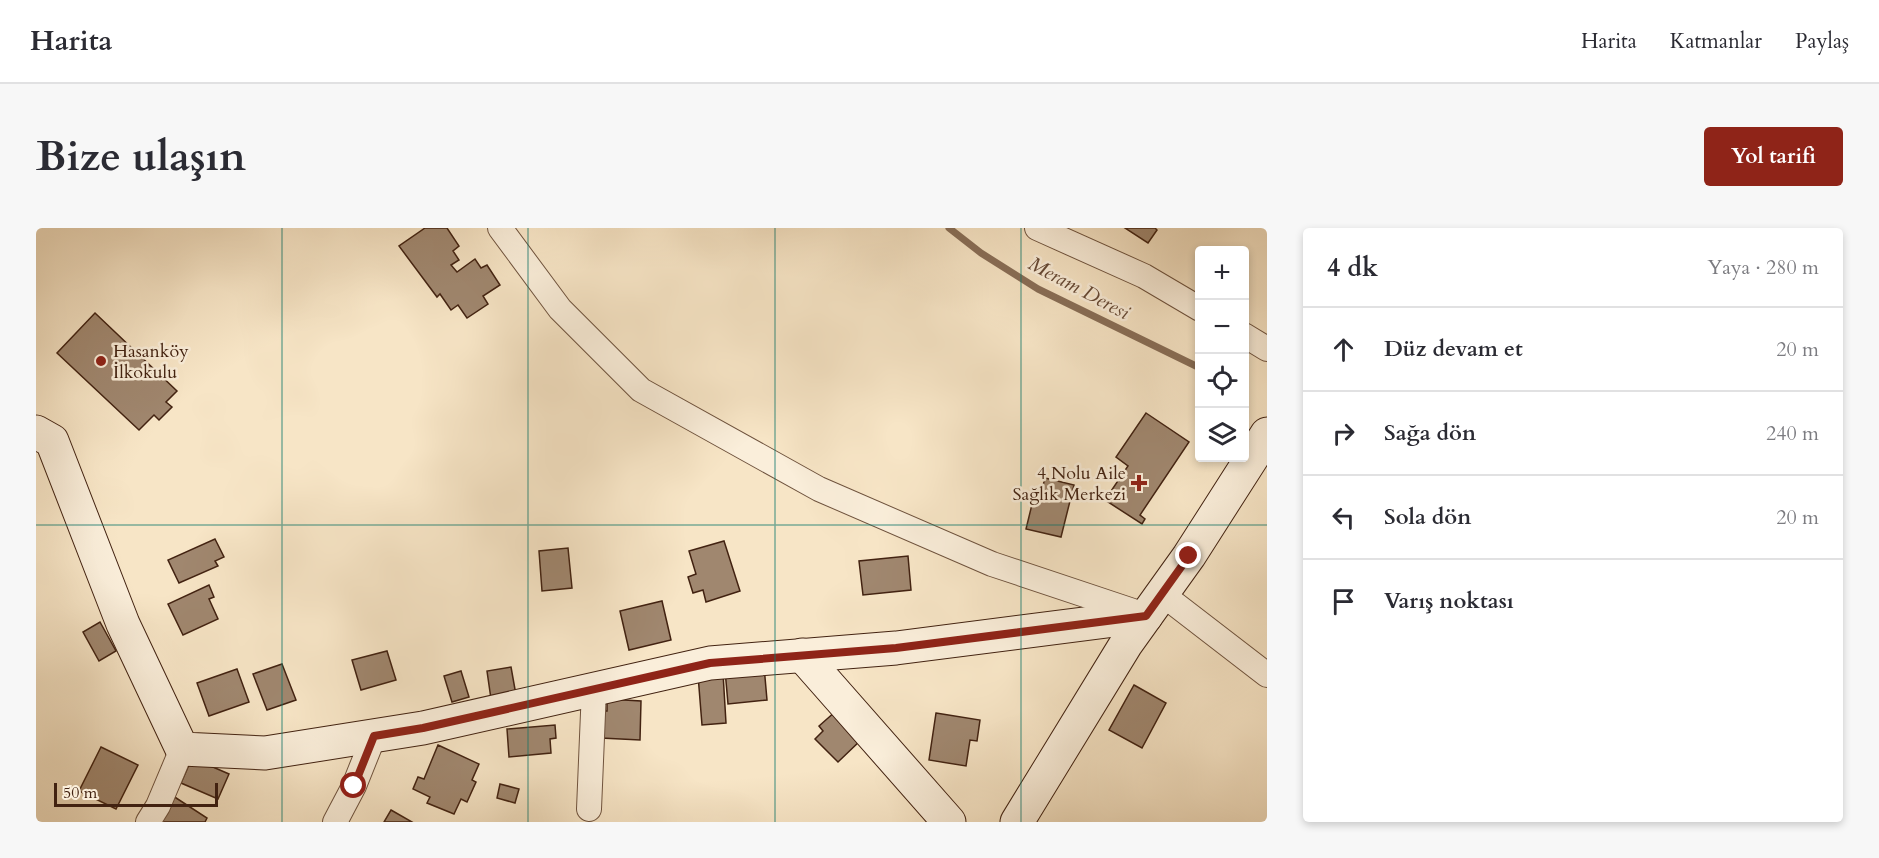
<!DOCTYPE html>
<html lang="tr">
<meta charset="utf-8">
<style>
:root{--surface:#fff;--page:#f7f7f7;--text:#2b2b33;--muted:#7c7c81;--line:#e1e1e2;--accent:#8f2418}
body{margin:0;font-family:Cardo,serif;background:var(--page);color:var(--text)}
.controls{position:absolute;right:18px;top:18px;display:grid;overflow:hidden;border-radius:6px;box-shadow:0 3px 9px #0003}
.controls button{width:54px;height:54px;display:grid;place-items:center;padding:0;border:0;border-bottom:2px solid var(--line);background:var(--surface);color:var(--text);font:30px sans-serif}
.scale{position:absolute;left:18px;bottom:15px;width:164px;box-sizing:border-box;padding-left:6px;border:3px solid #422211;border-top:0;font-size:16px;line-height:21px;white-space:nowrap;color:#422211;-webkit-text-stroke:4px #faeeda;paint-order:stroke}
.stop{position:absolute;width:18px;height:18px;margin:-14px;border:4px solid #8f2418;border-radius:50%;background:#fff}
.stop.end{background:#8f2418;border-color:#fff;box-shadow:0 2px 6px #0008}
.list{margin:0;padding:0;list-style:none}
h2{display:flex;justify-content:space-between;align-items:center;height:78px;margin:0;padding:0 24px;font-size:26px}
h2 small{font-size:20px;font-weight:400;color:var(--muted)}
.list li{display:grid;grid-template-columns:39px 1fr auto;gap:18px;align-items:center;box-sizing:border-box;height:84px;padding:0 24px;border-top:2px solid var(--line)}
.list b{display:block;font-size:22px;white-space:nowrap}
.list em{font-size:20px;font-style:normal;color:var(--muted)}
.icon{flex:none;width:33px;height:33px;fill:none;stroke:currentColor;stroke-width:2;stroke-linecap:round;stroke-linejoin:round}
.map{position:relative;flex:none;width:1231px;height:594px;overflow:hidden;border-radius:6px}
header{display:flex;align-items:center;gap:36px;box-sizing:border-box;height:84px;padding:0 30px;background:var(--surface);border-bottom:2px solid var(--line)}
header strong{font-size:28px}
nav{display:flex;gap:33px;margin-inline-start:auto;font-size:21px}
.intro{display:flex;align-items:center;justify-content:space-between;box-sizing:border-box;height:144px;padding:0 36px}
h1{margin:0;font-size:42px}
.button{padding:15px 27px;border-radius:6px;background:var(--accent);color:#fff;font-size:21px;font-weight:700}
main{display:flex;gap:36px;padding:0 36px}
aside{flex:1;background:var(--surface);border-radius:6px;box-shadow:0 3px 9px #0003}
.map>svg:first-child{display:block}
</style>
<header>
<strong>Harita</strong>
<nav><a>Harita</a><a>Katmanlar</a><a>Paylaş</a></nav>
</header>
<div class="intro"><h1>Bize ulaşın</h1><a class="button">Yol tarifi</a></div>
<main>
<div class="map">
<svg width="1231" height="594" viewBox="0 0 1231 594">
<rect width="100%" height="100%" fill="#f7e5c6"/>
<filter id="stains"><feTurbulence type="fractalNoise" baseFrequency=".00333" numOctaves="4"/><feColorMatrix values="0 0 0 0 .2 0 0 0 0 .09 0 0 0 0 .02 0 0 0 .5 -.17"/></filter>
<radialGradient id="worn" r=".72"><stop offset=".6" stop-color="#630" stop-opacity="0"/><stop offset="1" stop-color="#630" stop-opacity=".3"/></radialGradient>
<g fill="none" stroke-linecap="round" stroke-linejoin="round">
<path stroke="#896f58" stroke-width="7" d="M 913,0 L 945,25 L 1002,61 L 1164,140"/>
</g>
<g fill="#a0876f" stroke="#422211" stroke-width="1.5">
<path d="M 389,0 L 411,0 L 423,18 L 417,23 L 423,32 L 415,37 L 421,44 L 439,31 L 445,40 L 451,37 L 464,57 L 447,68 L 452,76 L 431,90 L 422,77 L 415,82 L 404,66 L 401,69 L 363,18 Z"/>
<path d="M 1089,0 L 1119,0 L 1121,2 L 1112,15 Z"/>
<path d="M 59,85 L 141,163 L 130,174 L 136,179 L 123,192 L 118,187 L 103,202 L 21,125 Z"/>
<path d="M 1110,185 L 1153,214 L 1104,287 L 1109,291 L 1106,296 L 1069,272 L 1092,238 L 1080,229 Z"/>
<path d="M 1009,250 L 1038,257 L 1025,309 L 990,301 L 999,264 L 1005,265 Z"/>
<path d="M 179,311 L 188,329 L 179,333 L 182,338 L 143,355 L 132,332 Z"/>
<path d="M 688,313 L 704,363 L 670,374 L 667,362 L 657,365 L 652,349 L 660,346 L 653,323 Z"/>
<path d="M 532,320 L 536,360 L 506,363 L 503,323 Z"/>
<path d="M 872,328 L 875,362 L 827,367 L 823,333 Z"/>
<path d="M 173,357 L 178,369 L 173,371 L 182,391 L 147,407 L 132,376 Z"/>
<path d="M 626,373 L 635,412 L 593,422 L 584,383 Z"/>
<path d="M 64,394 L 80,423 L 63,433 L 47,404 Z"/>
<path d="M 351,423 L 360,452 L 325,462 L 316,432 Z"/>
<path d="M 246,436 L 260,472 L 231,482 L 217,446 Z"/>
<path d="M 728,438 L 731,472 L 692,476 L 689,442 Z"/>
<path d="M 475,439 L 480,467 L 455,471 L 451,443 Z"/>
<path d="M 201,441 L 213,474 L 173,488 L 161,455 Z"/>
<path d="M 425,443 L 433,469 L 416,474 L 408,448 Z"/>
<path d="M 687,445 L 690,495 L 666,497 L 662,447 Z"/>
<path d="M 1098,457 L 1130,475 L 1106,520 L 1073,502 Z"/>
<path d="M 571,471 L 605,473 L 604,512 L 565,510 L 566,483 L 571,483 Z"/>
<path d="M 800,483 L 826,511 L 802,534 L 779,511 L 787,503 L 783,498 Z"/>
<path d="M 900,485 L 944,492 L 941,513 L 934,512 L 930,538 L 893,532 Z"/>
<path d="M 519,497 L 520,510 L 514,511 L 515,525 L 473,529 L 471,501 Z"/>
<path d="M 402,517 L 443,536 L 436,552 L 440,554 L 431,574 L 425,571 L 418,586 L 391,575 L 394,569 L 377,561 L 382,549 L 388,551 Z"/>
<path d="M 65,519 L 102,537 L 80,581 L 43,563 Z"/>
<path d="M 156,530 L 193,546 L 182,571 L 145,555 Z"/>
<path d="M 464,556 L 483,561 L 479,575 L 461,570 Z"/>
<path d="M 134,566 L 171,590 L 169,594 L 115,594 Z"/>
<path d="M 355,582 L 376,594 L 348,594 Z"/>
</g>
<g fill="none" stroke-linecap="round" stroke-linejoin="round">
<g stroke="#6f533e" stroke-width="26">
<g id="street">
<path d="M 464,0 L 524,81 L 605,162 L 783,261 L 956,336 L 1106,386"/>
<path d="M 1001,0 L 1108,48 L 1164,81"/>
<path d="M 1208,107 L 1231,121"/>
<path d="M 1126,366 L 1231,447"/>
<path d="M 553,581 L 558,461"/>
<path d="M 112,594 L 122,578 L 146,521"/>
<path d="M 299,594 L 318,558 L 338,508"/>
</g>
</g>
<g stroke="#422211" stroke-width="35">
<g id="secondary">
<path d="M 0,204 L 16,213 L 87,396 L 146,521 L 229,525 L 387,500 L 674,435 L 860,420 L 1110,388"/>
<path d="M 766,427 L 913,594"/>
<path d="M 981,594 L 1090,416 L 1153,328 L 1231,206"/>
</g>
</g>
<use href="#street" stroke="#faeeda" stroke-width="24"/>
<use href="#secondary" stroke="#faeeda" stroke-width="33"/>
</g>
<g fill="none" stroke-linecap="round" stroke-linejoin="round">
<path stroke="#8f2418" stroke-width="8" d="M 318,558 L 338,508 L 387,500 L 674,435 L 860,420 L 1110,388 L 1153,328"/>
</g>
<path fill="none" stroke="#0f766e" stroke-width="1.5" stroke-opacity="0.55" d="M 246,0 L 246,594M 492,0 L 492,594M 739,0 L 739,594M 985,0 L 985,594M 0,297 L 1231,297"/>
<g fill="#8f2418" stroke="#faeeda" stroke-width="2">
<circle cx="65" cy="133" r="6"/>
<path d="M1100 246h6v6h6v6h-6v6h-6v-6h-6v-6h6z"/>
</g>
<g text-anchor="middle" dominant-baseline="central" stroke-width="5" stroke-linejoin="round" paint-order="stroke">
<g font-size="18" fill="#422211" stroke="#faeeda" text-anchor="start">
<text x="77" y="123">Hasanköy<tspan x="77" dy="21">İlkokulu</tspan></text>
<text x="1090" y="245" text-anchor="end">4 Nolu Aile<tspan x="1090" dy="21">Sağlık Merkezi</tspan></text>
</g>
<g font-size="20" font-style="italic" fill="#664935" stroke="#faeeda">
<text transform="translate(1043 60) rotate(28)">Meram Deresi</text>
</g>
</g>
<rect width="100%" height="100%" filter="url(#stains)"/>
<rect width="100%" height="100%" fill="url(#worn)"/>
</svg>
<div class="controls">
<button>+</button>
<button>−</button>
<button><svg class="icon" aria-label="locate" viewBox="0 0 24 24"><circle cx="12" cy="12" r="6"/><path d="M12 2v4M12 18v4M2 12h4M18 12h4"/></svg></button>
<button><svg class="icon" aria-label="layers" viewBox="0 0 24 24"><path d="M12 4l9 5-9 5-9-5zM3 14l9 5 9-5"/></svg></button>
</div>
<div class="scale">50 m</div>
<div class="stop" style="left:318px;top:558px"></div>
<div class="stop end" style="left:1153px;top:328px"></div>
</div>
<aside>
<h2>4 dk<small>Yaya · 280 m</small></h2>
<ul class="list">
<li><svg class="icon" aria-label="ahead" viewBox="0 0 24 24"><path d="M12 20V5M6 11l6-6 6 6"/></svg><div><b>Düz devam et</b></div><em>20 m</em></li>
<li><svg class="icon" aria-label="right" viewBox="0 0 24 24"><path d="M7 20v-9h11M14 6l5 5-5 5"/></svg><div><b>Sağa dön</b></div><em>240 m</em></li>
<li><svg class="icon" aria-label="left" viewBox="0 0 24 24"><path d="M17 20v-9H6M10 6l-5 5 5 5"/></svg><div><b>Sola dön</b></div><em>20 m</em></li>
<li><svg class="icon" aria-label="arrive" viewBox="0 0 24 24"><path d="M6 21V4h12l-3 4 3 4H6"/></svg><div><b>Varış noktası</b></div></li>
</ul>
</aside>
</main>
